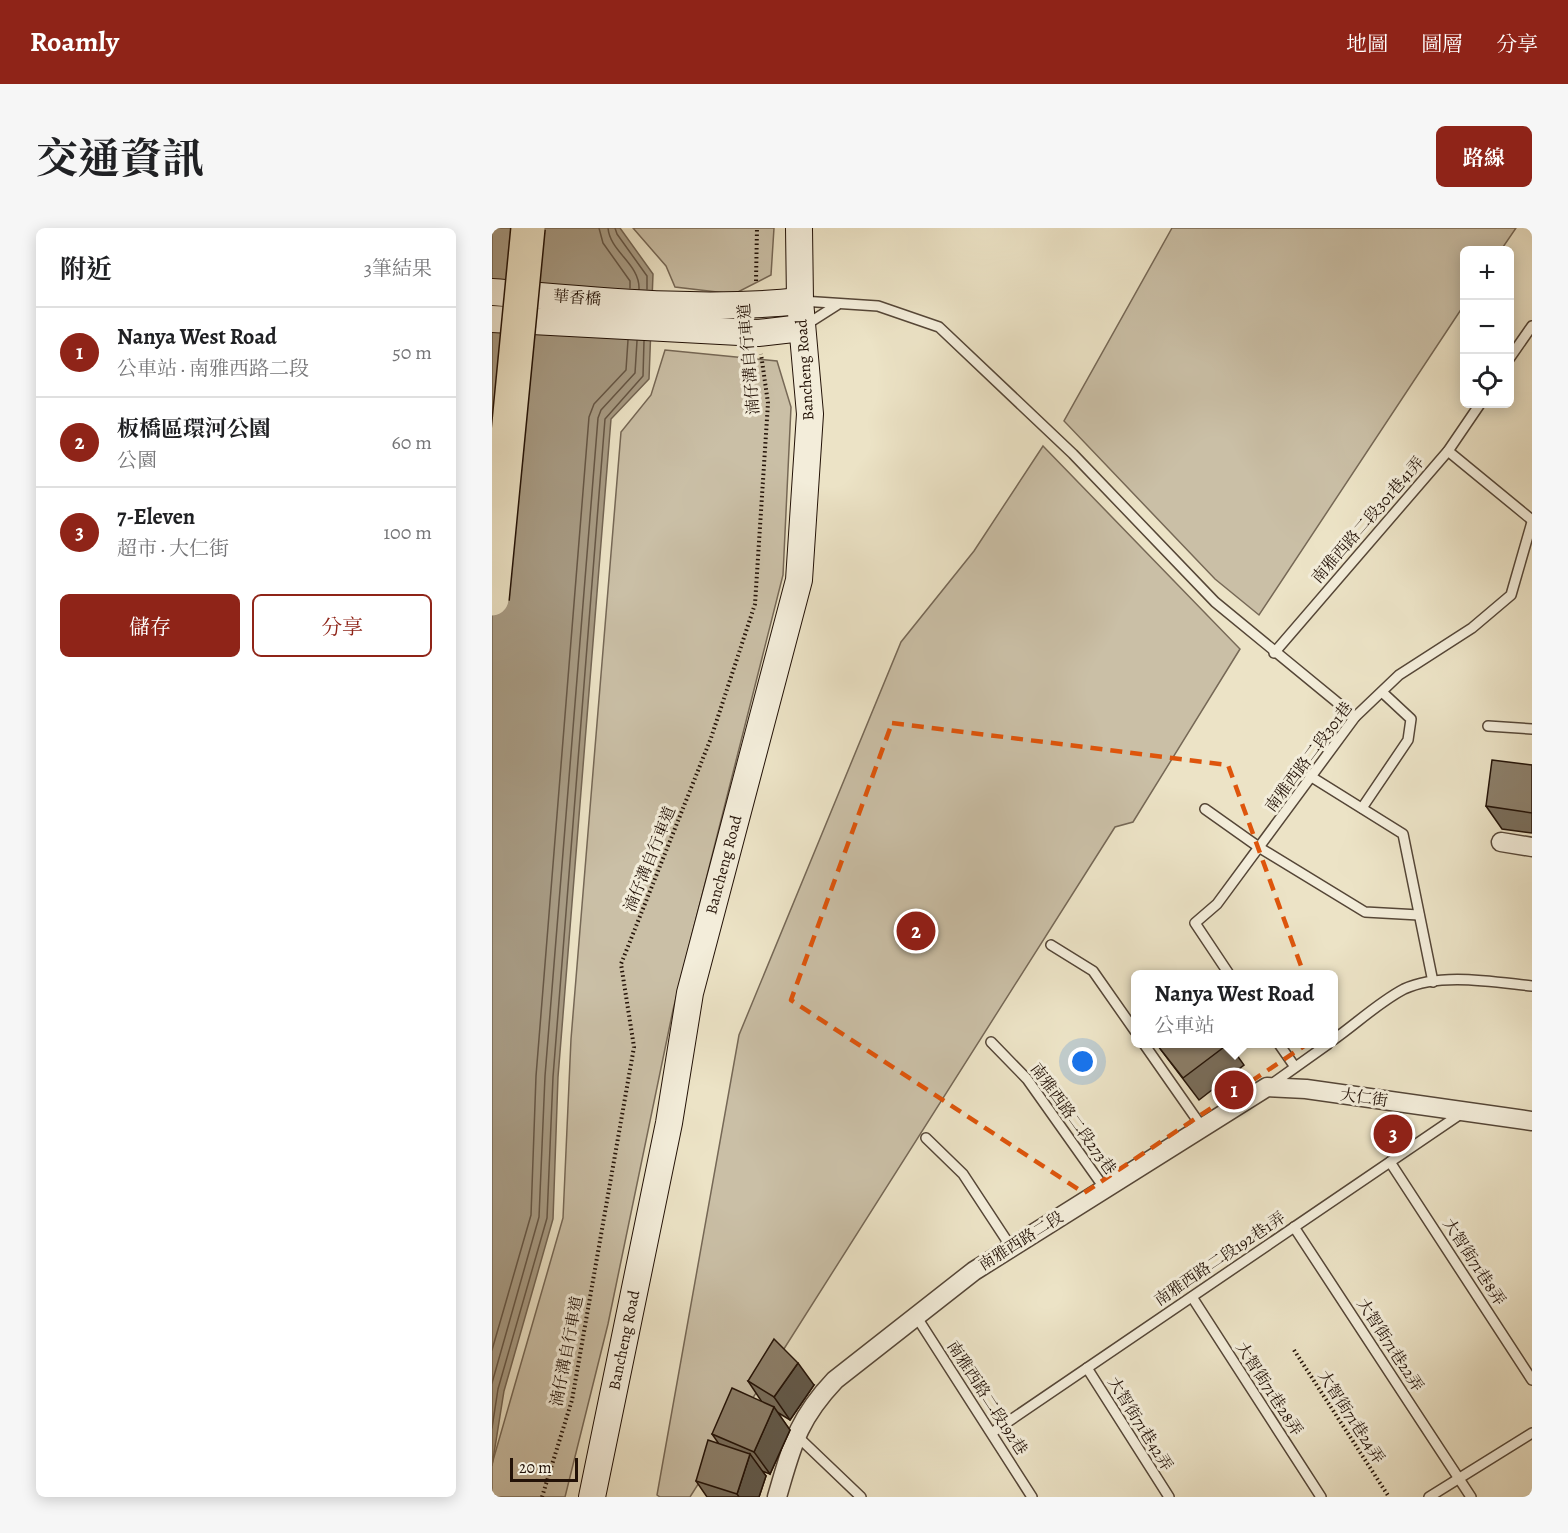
<!DOCTYPE html>
<html lang="zh-TW">
<meta charset="utf-8">
<style>
:root{--surface:#fff;--page:#f6f6f6;--text:#202124;--muted:#757577;--line:#e0e0e0;--accent:#8f2418}
body{margin:0;font-family:Alegreya,"Noto Serif TC",serif;background:var(--page);color:var(--text)}
.controls{position:absolute;right:18px;top:18px;display:grid;overflow:hidden;border-radius:9px;box-shadow:0 3px 15px #0003}
.controls button{width:54px;height:54px;display:grid;place-items:center;padding:0;border:0;border-bottom:2px solid var(--line);background:var(--surface);color:var(--text);font:30px sans-serif}
.scale{position:absolute;left:18px;bottom:15px;width:68px;box-sizing:border-box;padding-left:6px;border:3px solid #231207;border-top:0;font-size:16px;line-height:21px;white-space:nowrap;color:#231207;-webkit-text-stroke:4px #f3edda;paint-order:stroke}
.you{position:absolute;left:591px;top:834px;width:21px;height:21px;margin:-15px;border:4px solid #fff;border-radius:50%;background:#1a73e8;box-shadow:0 0 0 9px #1a73e833}
.badge{display:grid;place-items:center;width:39px;height:39px;border-radius:50%;background:var(--accent);color:#fff;font-size:20px;font-weight:700}
.pin{position:absolute;translate:-50% -50%;border:3px solid #fff;box-shadow:0 2px 6px #0006}
.popup{position:absolute;left:639px;top:742px;width:207px;height:78px;box-sizing:border-box;display:grid;place-content:center;border-radius:9px;background:var(--surface);filter:drop-shadow(0 2px 4px #0005);font-size:20px;white-space:nowrap;color:var(--muted)}
.popup b{font-size:22px;color:var(--text)}
.popup::after{content:'';position:absolute;left:50%;top:100%;margin-left:-12px;border:12px solid transparent;border-top-color:var(--surface)}
.list{margin:0;padding:0;list-style:none}
h2{display:flex;justify-content:space-between;align-items:center;height:78px;margin:0;padding:0 24px;font-size:26px}
h2 small{font-size:20px;font-weight:400;color:var(--muted)}
.list li{display:grid;grid-template-columns:39px 1fr auto;gap:18px;align-items:center;box-sizing:border-box;height:90px;padding:0 24px;border-top:2px solid var(--line)}
.list b{display:block;font-size:22px;white-space:nowrap}
.list p{margin:0;font-size:20px;white-space:nowrap;color:var(--muted)}
.list em{font-size:20px;font-style:normal;color:var(--muted)}
.actions{display:flex;gap:12px;padding:18px 24px}
.actions a{flex:1;padding:14px 0;border:2px solid var(--accent);border-radius:9px;text-align:center;font-size:21px;color:var(--accent)}
.actions .main{background:var(--accent);color:#fff}
.icon{flex:none;width:33px;height:33px;fill:none;stroke:currentColor;stroke-width:2;stroke-linecap:round;stroke-linejoin:round}
.map{position:relative;flex:none;width:1040px;height:1269px;overflow:hidden;border-radius:9px}
header{display:flex;align-items:center;gap:36px;box-sizing:border-box;height:84px;padding:0 30px;background:var(--accent);color:#fff}
header strong{font-size:28px}
nav{display:flex;gap:33px;margin-inline-start:auto;font-size:21px}
.intro{display:flex;align-items:center;justify-content:space-between;box-sizing:border-box;height:144px;padding:0 36px}
h1{margin:0;font-size:42px}
.button{padding:15px 27px;border-radius:9px;background:var(--accent);color:#fff;font-size:21px;font-weight:700}
main{display:flex;gap:36px;padding:0 36px}
aside{flex:1;background:var(--surface);border-radius:9px;box-shadow:0 3px 15px #0003}
.map>svg:first-child{display:block}
</style>
<header>
<strong>Roamly</strong>
<nav><a>地圖</a><a>圖層</a><a>分享</a></nav>
</header>
<div class="intro"><h1>交通資訊</h1><a class="button">路線</a></div>
<main>
<aside>
<h2>附近<small>3筆結果</small></h2>
<ul class="list">
<li><span class="badge">1</span><div><b>Nanya West Road</b><p>公車站 · 南雅西路二段</p></div><em>50 m</em></li>
<li><span class="badge">2</span><div><b>板橋區環河公園</b><p>公園</p></div><em>60 m</em></li>
<li><span class="badge">3</span><div><b>7-Eleven</b><p>超市 · 大仁街</p></div><em>100 m</em></li>
</ul>
<div class="actions"><a class="main">儲存</a><a>分享</a></div>
</aside>
<div class="map">
<svg width="1040" height="1269" viewBox="0 0 1040 1269">
<rect width="100%" height="100%" fill="#ece3c6"/>
<filter id="stains"><feTurbulence type="fractalNoise" baseFrequency=".00333" numOctaves="4"/><feColorMatrix values="0 0 0 0 .2 0 0 0 0 .09 0 0 0 0 .02 0 0 0 .5 -.17"/></filter>
<radialGradient id="worn" r=".72"><stop offset=".6" stop-color="#630" stop-opacity="0"/><stop offset="1" stop-color="#630" stop-opacity=".3"/></radialGradient>
<g fill="#cabfa6" stroke="#766856" stroke-width="1.5">
<path d="M 141,0 L 282,0 L 279,47 L 242,66 L 183,59 L 174,38 Z"/>
<path d="M 680,0 L 1024,0 L 1009,22 L 972,22 L 972,77 L 767,387 L 723,351 L 572,193 Z"/>
<path d="M 173,122 L 285,133 L 299,179 L 291,347 L 181,782 L 116,1096 L 73,1269 L 0,1269 L 0,1236 L 71,990 L 79,811 L 129,204 L 159,167 Z"/>
<path d="M 551,218 L 748,421 L 641,594 L 623,599 L 198,1269 L 168,1269 L 165,1267 L 247,807 L 409,414 L 482,323 Z"/>
</g>
<path fill="#a89c85" stroke="#736553" stroke-width="1.5" d="M 0,0 L 128,0 L 161,46 L 157,151 L 119,191 L 66,849 L 61,991 L 12,1163 L 0,1238 Z"/>
<g fill="none" stroke-linecap="round" stroke-linejoin="round">
<g stroke="#665746" stroke-width="1.5">
<path d="M 107,0 L 111,15 L 138,53 L 138,60"/>
<path d="M 116,0 C 118,24 148,36 147,61"/>
<path d="M 123,0 L 125,6 L 155,48 L 155,61"/>
<path d="M 0,1122 L 39,987 L 44,848 L 97,189 L 102,176 L 134,142 L 136,112"/>
<path d="M 0,1155 L 47,989 L 53,848 L 106,190 L 109,182 L 143,145 L 145,113"/>
<path d="M 0,1200 L 6,1161 L 55,990 L 61,849 L 113,191 L 151,148 L 152,113"/>
</g>
<g stroke="#554637" stroke-width="12">
<g id="lane">
<path d="M 310,73 L 386,78 L 447,99 L 581,226 L 723,374 L 863,489"/>
<path d="M 312,98 L 345,77"/>
<path d="M 1017,131 L 1040,98"/>
<path d="M 956,223 L 1040,292"/>
<path d="M 782,425 L 956,223 L 988,176"/>
<path d="M 996,498 L 1040,501"/>
<path d="M 818,548 L 911,606 L 941,754"/>
<path d="M 870,580 L 916,512 L 919,491 L 890,464"/>
<path d="M 713,581 L 768,620 L 873,684 L 927,687"/>
<path d="M 559,717 L 601,743 L 643,803"/>
<path d="M 737,746 L 703,695 L 725,676 L 863,489 L 907,447 L 980,400 L 1019,367 L 1040,294"/>
<path d="M 841,812 C 864,796 887,774 912,761 C 948,744 1002,754 1040,758"/>
<path d="M 499,814 L 535,851 L 613,961"/>
<path d="M 652,816 L 710,899"/>
<path d="M 787,816 L 803,839"/>
<path d="M 777,858 L 836,816"/>
<path d="M 434,910 L 471,946 L 519,1019"/>
<path d="M 898,934 L 1040,1152"/>
<path d="M 802,999 L 979,1269"/>
<path d="M 700,1069 L 829,1269"/>
<path d="M 424,1088 L 540,1269"/>
<path d="M 595,1140 L 677,1269"/>
<path d="M 501,1204 L 970,885"/>
<path d="M 303,1206 L 369,1269"/>
<path d="M 937,1269 L 1040,1205"/>
</g>
</g>
<g stroke="#554637" stroke-width="21">
<g id="street">
<path d="M 1009,614 L 1040,619"/>
<path d="M 285,1269 C 300,1218 305,1192 343,1152 L 482,1043 L 775,859 L 814,861 L 1040,893"/>
</g>
</g>
<g stroke="#231207" stroke-width="28">
<g id="secondary">
<path d="M 0,64 C 102,72 205,84 308,73"/>
<path d="M 0,91 L 266,105 L 310,100"/>
<path id="s1" d="M 100,1269 L 177,895 L 198,765 L 307,352 L 318,186 L 308,73 L 307,0"/>
</g>
</g>
<g stroke="#231207" stroke-width="4" stroke-dasharray="1.5 3" stroke-linecap="butt">
<path d="M 264,53 L 265,0"/>
<path d="M 802,1122 L 897,1269"/>
<path d="M 50,1269 L 80,1172 L 142,819 L 129,736 L 219,510 L 263,376 L 276,175 L 269,126"/>
</g>
<use href="#lane" stroke="#f3edda" stroke-width="9"/>
<use href="#street" stroke="#f3edda" stroke-width="18"/>
<use href="#secondary" stroke="#f3edda" stroke-width="26"/>
<g stroke="#231207" stroke-width="36" stroke-linecap="butt">
<path id="highway-bridge" d="M 0,371 L 36,0"/>
</g>
<use href="#highway-bridge" stroke="#ece3c6" stroke-width="33"/>
</g>
<g fill="#786d5b" stroke="#231207" stroke-width="1.5">
<path d="M 1040,537 L 1040,605 L 1010,601 L 994,578 Z"/>
<path d="M 669,816 L 737,816 L 752,837 L 707,872 L 666,818 Z"/>
<path d="M 256,1153 L 322,1157 L 298,1192 L 285,1184 L 298,1202 L 278,1246 L 270,1243 L 274,1248 L 267,1269 L 215,1269 L 204,1253 L 227,1216 L 220,1206 L 270,1174 Z"/>
</g>
<g fill="#62594a" stroke="#231207" stroke-width="1.5">
<path d="M 306,1135 L 322,1157 L 298,1192 L 282,1169 Z"/>
<path d="M 282,1179 L 298,1202 L 278,1246 L 262,1224 Z"/>
<path d="M 258,1226 L 274,1248 L 267,1269 L 247,1269 L 245,1266 Z"/>
</g>
<g fill="#8c7f6a" stroke="#231207" stroke-width="1.5">
<path d="M 1000,532 L 1040,537 L 1040,585 L 994,578 Z"/>
<path d="M 669,816 L 736,816 L 691,850 L 666,818 Z"/>
<path d="M 282,1111 L 306,1135 L 282,1169 L 256,1153 Z"/>
<path d="M 240,1160 L 282,1179 L 262,1224 L 220,1206 Z"/>
<path d="M 216,1212 L 258,1226 L 245,1266 L 204,1253 Z"/>
</g>
<path fill="none" stroke="#de550c" stroke-width="4.5" stroke-dasharray="12 8" stroke-linejoin="round" d="M 400,495 L 736,537 L 833,804 L 592,965 L 299,772 Z"/>
<g text-anchor="middle" dominant-baseline="central" stroke-width="6" stroke-linejoin="round" paint-order="stroke">
<g font-size="16" fill="#231207" stroke="#f3edda">
<text transform="translate(85 70) rotate(4)">華香橋</text>
<text transform="translate(257 131) rotate(-95)">湳仔溝自行車道</text>
<text transform="translate(313 142) rotate(-94)">Bancheng Road</text>
<text transform="translate(876 292) rotate(-49)">南雅西路二段301巷41弄</text>
<text transform="translate(817 529) rotate(-53)">南雅西路二段301巷</text>
<text transform="translate(158 631) rotate(-68)">湳仔溝自行車道</text>
<text stroke="none"><textPath href="#s1" startOffset="646">Bancheng Road</textPath></text>
<text transform="translate(872 870) rotate(8)">大仁街</text>
<text transform="translate(581 891) rotate(54)">南雅西路二段273巷</text>
<text transform="translate(529 1013) rotate(-32)">南雅西路二段</text>
<text transform="translate(728 1031) rotate(-34)">南雅西路二段192巷1弄</text>
<text transform="translate(982 1034) rotate(57)">大智街71巷8弄</text>
<text stroke="none"><textPath href="#s1" startOffset="160">Bancheng Road</textPath></text>
<text transform="translate(898 1117) rotate(57)">大智街71巷22弄</text>
<text transform="translate(75 1123) rotate(-79)">湳仔溝自行車道</text>
<text transform="translate(777 1161) rotate(57)">大智街71巷28弄</text>
<text transform="translate(495 1170) rotate(57)">南雅西路二段192巷</text>
<text transform="translate(859 1189) rotate(57)">大智街71巷24弄</text>
<text transform="translate(648 1196) rotate(58)">大智街71巷42弄</text>
</g>
</g>
<rect width="100%" height="100%" filter="url(#stains)"/>
<rect width="100%" height="100%" fill="url(#worn)"/>
</svg>
<div class="controls">
<button>+</button>
<button>−</button>
<button><svg class="icon" aria-label="locate" viewBox="0 0 24 24"><circle cx="12" cy="12" r="6"/><path d="M12 2v4M12 18v4M2 12h4M18 12h4"/></svg></button>
</div>
<div class="scale">20 m</div>
<div class="you"></div>
<div class="pin badge" style="left:742px;top:862px">1</div>
<div class="popup"><b>Nanya West Road</b>公車站</div>
<div class="pin badge" style="left:424px;top:703px">2</div>
<div class="pin badge" style="left:901px;top:906px">3</div>
</div>
</main>
